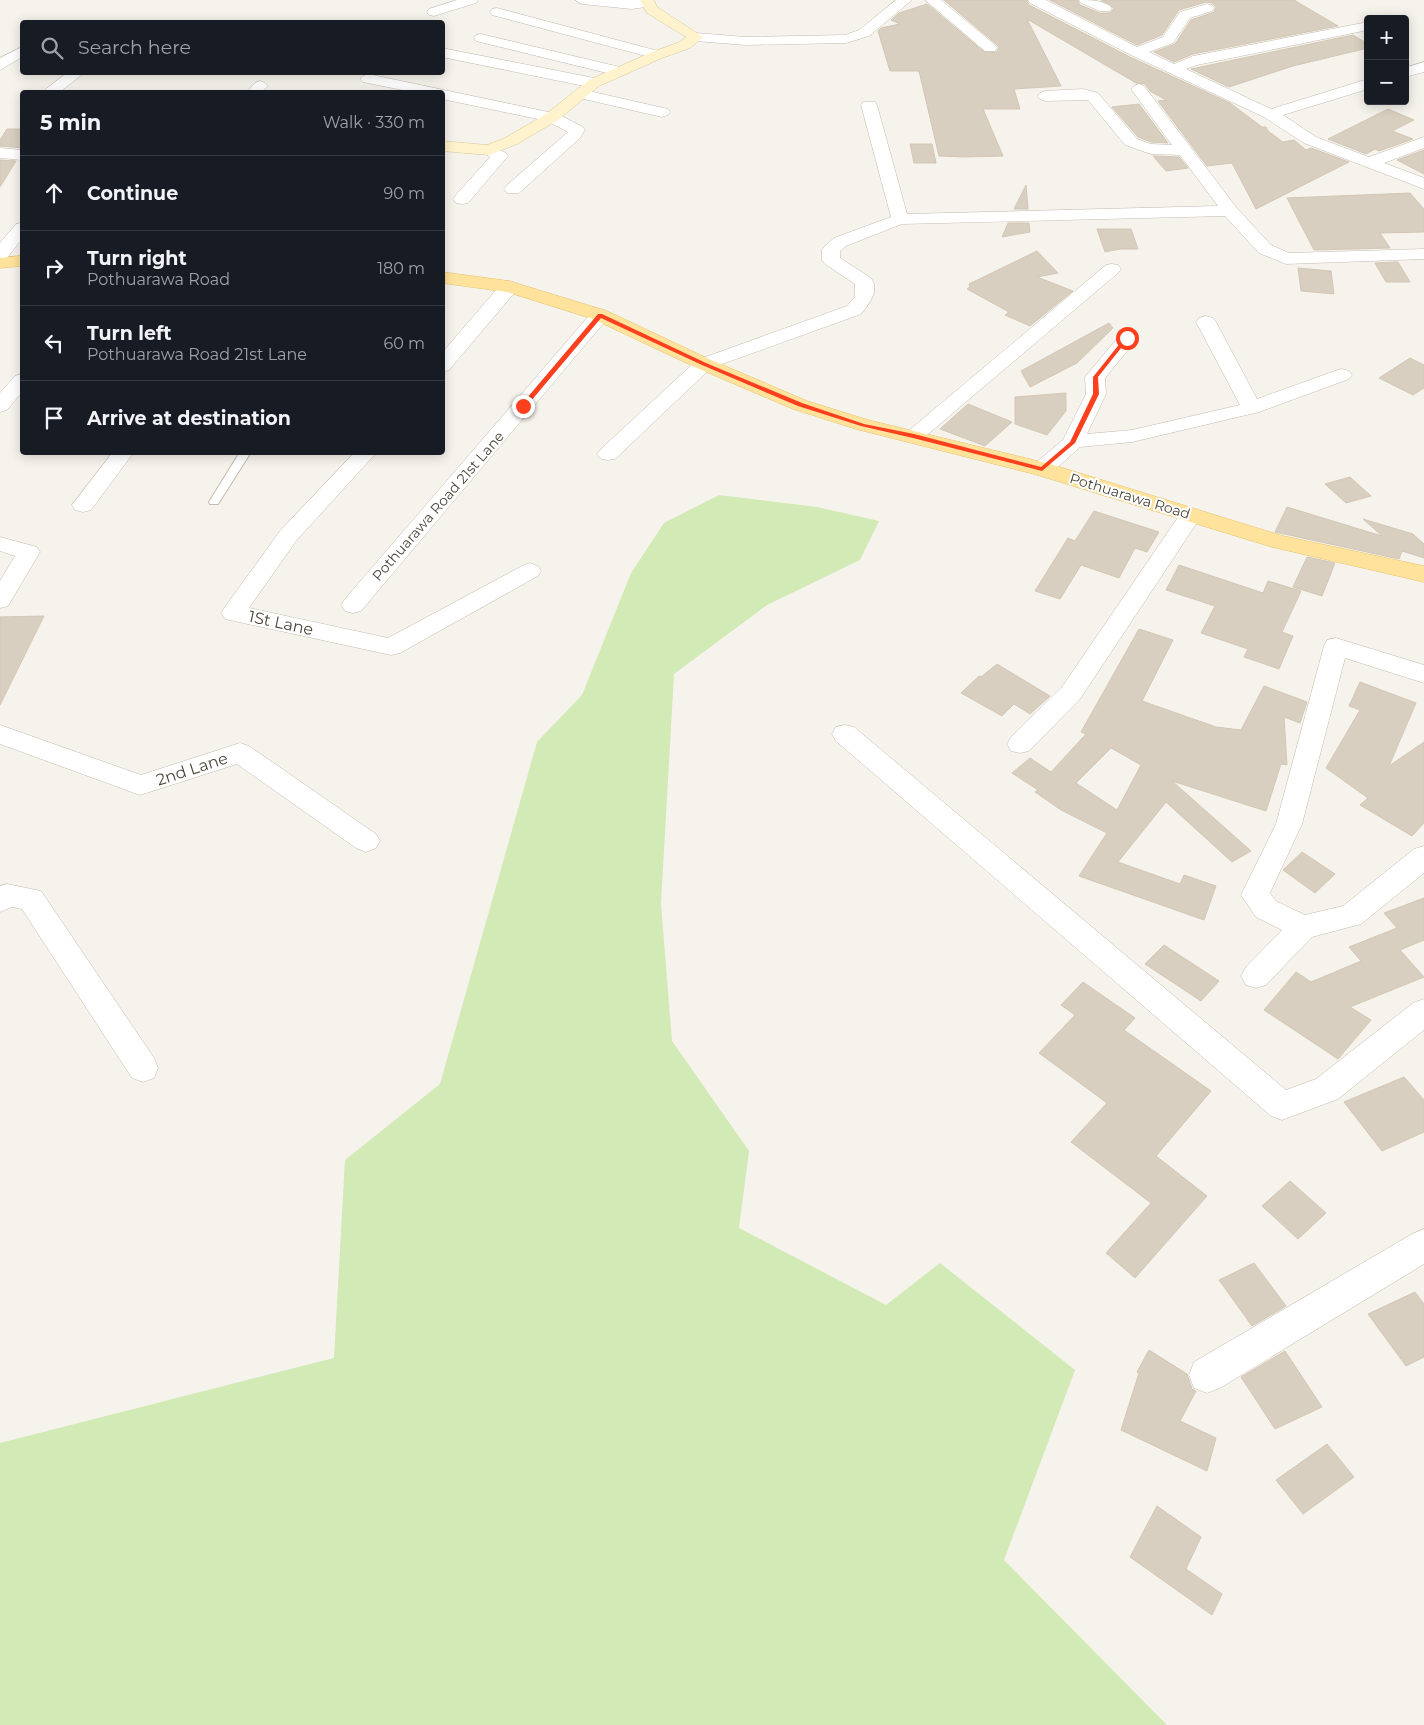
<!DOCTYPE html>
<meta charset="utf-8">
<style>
:root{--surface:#171b24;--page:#242831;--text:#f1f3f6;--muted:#9ea1a6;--line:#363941}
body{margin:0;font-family:Montserrat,sans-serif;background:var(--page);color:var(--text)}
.controls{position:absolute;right:15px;top:15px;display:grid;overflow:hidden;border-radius:5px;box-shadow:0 2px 12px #0003}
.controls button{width:45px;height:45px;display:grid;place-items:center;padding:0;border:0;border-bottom:1px solid var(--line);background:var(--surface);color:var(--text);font:25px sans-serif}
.stop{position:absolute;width:15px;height:15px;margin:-11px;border:4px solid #fc3f1d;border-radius:50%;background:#fff}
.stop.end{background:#fc3f1d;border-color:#fff;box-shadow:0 1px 5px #0008}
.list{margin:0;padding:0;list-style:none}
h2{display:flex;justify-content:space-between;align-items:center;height:65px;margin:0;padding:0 20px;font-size:21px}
h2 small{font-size:16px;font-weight:400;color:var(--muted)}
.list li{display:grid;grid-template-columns:32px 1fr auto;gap:15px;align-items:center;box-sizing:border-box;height:75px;padding:0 20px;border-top:1px solid var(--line)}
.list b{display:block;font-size:19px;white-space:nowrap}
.list p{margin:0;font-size:16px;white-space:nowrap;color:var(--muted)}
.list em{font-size:16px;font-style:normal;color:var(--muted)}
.icon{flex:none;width:28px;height:28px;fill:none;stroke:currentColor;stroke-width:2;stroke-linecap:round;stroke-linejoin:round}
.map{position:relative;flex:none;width:1424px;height:1725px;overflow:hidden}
.search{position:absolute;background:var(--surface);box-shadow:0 2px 12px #0003;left:20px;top:20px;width:425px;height:55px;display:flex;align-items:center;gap:12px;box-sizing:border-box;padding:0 18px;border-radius:5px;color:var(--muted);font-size:19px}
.panel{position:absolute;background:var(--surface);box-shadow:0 2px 12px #0003;left:20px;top:90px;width:425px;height:365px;border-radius:5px}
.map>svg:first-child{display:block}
</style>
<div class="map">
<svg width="1424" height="1725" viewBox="0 0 1424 1725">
<rect width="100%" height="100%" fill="#f6f3ec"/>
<path fill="#d2eab5" d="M 719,495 L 817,507 L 879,521 L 860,560 L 767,605 L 674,674 L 661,904 L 672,1041 L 749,1151 L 739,1228 L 886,1305 L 940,1263 L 1075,1370 L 1004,1560 L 1167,1725 L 0,1725 L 0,1443 L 334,1358 L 345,1160 L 440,1084 L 537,742 L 582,695 L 631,573 L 664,523 Z"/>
<g fill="#d8cfc1" stroke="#d3c7b4" fill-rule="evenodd">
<path d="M 944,0 L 1026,0 L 1029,5 L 1130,57 L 1230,103 L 1262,127 L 1266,127 L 1268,131 L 1283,142 L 1294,140 L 1306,150 L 1311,148 L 1349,162 L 1256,209 L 1232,163 L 1207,166 L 1158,101 L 1166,100 L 1150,91 L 1145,84 L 1136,83 L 1027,19 L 1061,86 L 1014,89 L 1020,109 L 983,109 L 1003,156 L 964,157 L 939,156 L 919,71 L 890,71 L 878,31 L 881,28 L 900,24 L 891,20 L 899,13 L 927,4 L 984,52 L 997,52 L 999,47 L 996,44 Z"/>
<path d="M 1050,0 L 1077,0 L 1080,5 L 1100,13 L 1110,13 L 1114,8 L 1101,0 L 1294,0 L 1338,26 L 1193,54 L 1174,62 L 1154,52 L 1175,44 L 1191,20 L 1214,12 L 1216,7 L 1212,3 L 1206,2 L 1179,10 L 1162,35 L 1137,45 Z"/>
<path d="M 1353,35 L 1368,44 L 1368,48 L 1293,66 L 1229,87 L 1191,69 Z"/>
<path d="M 1139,104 L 1168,143 L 1151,142 L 1138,137 L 1112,107 Z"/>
<path d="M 1388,109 L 1414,120 L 1392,131 L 1413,139 L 1379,151 L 1375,149 L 1366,154 L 1328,139 Z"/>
<path d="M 7,129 L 22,129 L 22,148 L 0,146 L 0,140 Z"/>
<path d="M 910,144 L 932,144 L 936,163 L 914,163 Z"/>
<path d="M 1424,150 L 1424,174 L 1397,160 Z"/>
<path d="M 1153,156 L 1179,157 L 1188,168 L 1166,171 Z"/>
<path d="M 0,160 L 16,161 L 0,187 Z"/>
<path d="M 1026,185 L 1028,209 L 1014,209 Z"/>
<path d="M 1410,193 L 1424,209 L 1424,232 L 1380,233 L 1390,248 L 1314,250 L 1287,198 Z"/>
<path d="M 1008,223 L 1029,223 L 1030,232 L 1002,237 Z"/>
<path d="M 1097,229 L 1131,229 L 1138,249 L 1120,249 L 1105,252 Z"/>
<path d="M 1037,251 L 1058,273 L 1037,277 L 1073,291 L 1030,326 L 1005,315 L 1009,312 L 967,289 L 970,287 L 969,284 Z"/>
<path d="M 1398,262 L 1410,282 L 1386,282 L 1375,263 Z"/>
<path d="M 1298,268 L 1331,271 L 1334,294 L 1301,291 Z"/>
<path d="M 1109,323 L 1113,328 L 1077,363 L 1030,387 L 1021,371 Z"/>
<path d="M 1410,358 L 1424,365 L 1424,388 L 1413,395 L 1379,378 Z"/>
<path d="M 1066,393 L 1066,411 L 1047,435 L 1015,424 L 1015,397 Z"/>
<path d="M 968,404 L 1012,422 L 985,446 L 940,429 Z"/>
<path d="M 1350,477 L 1371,496 L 1346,503 L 1325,484 Z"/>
<path d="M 1287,507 L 1382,536 L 1363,519 L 1413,534 L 1424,544 L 1424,558 L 1402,551 L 1399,559 L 1275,532 Z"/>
<path d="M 1094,511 L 1159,532 L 1147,552 L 1135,548 L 1119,578 L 1081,565 L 1060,599 L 1035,591 L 1068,538 L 1075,541 Z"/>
<path d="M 1307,557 L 1335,563 L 1322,596 L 1293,587 Z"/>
<path d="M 1179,565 L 1263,593 L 1268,581 L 1301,591 L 1282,632 L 1293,636 L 1279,669 L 1244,657 L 1248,649 L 1201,633 L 1215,606 L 1166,590 Z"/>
<path d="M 44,616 L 0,705 L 0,617 Z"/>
<path d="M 1139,629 L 1173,640 L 1142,701 L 1216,727 L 1241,730 L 1264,686 L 1307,702 L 1300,723 L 1284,717 L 1287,765 L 1281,764 L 1266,811 L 1172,781 L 1251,851 L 1232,862 L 1166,802 L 1118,862 L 1180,884 L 1184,875 L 1216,886 L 1204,920 L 1079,876 L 1107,833 L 1061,810 L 1035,792 L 1038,790 L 1012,773 L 1030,758 L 1051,772 L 1086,734 L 1081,732 ZM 1111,748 L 1141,765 L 1117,810 L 1076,783 Z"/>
<path d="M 997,664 L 1050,696 L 1030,714 L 1014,704 L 1002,716 L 961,693 L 979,676 L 981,677 Z"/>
<path d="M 1360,682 L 1416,703 L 1389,766 L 1424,742 L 1424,823 L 1412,836 L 1360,805 L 1368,798 L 1326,768 L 1360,710 L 1349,706 Z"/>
<path d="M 1302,852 L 1335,874 L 1315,893 L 1283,870 Z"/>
<path d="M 1424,898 L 1424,940 L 1400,950 L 1424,977 L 1350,1007 L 1371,1020 L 1338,1059 L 1264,1010 L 1296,972 L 1311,982 L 1361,961 L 1349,947 L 1397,928 L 1384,913 Z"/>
<path d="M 1164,945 L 1219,981 L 1201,1001 L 1145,964 Z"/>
<path d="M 1083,982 L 1135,1018 L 1124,1030 L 1211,1091 L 1156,1156 L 1207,1196 L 1135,1278 L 1106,1253 L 1151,1203 L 1071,1142 L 1107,1103 L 1039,1053 L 1075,1015 L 1061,1005 Z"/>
<path d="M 1404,1077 L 1424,1100 L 1424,1132 L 1382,1151 L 1344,1102 Z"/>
<path d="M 1290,1181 L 1326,1213 L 1298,1239 L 1262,1206 Z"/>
<path d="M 1254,1263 L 1286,1306 L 1252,1326 L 1219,1280 Z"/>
<path d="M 1415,1292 L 1424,1304 L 1424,1357 L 1406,1366 L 1368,1314 Z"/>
<path d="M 1149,1350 L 1187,1374 L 1192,1389 L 1196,1391 L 1180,1421 L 1216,1438 L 1207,1471 L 1121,1430 L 1139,1373 L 1137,1372 Z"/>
<path d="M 1285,1351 L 1322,1407 L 1275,1429 L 1241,1377 Z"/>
<path d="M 1327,1444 L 1354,1477 L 1303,1514 L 1276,1480 Z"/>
<path d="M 1157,1506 L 1201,1537 L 1186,1569 L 1222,1594 L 1212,1615 L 1130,1557 Z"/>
</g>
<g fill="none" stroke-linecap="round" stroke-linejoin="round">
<g stroke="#c2bbae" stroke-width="2">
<path id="lane" d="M 240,452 L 251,452 L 218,504 L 210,504 L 209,502 Z"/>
</g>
<g stroke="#c2bbae" stroke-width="1">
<g id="street">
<path d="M 457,0 L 478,0 L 476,3 L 434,16 L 429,15 L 427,12 L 429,9 Z"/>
<path d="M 575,0 L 652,0 L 654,3 L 652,6 L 632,9 L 582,4 Z"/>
<path d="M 896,0 L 912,0 L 869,36 L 846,43 L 745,45 L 696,41 L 691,40 L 689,37 L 691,34 L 696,33 L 745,37 L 845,35 L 859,30 Z"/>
<path d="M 925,0 L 941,0 L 995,45 L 997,48 L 995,51 L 985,51 Z"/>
<path d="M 1028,0 L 1046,0 L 1137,47 L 1163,37 L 1180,12 L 1207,4 L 1212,5 L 1214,8 L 1212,11 L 1190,18 L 1173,43 L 1149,52 L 1174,64 L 1193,56 L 1368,22 L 1368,30 L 1197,65 L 1186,69 L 1271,109 L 1368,79 L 1368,89 L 1283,115 L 1316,137 L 1369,157 L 1424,137 L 1424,148 L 1384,163 L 1424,178 L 1424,189 L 1304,143 L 1264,117 L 1131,55 L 1030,3 Z"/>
<path d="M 1079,0 C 1091,0 1104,0 1112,8 L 1110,11 L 1100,11 L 1081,3 Z"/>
<path d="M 497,8 L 662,52 L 664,55 L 662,58 L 657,59 L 492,15 L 490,12 L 492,9 Z"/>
<path d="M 481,34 L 624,68 L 627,71 L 624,74 L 619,76 L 476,41 L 474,38 L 476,35 Z"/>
<path d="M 22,47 L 22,57 L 0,70 L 0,58 Z"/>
<path d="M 442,48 L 594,78 L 599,80 L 602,83 L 599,86 L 594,88 L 442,57 Z"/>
<path d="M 1424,62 L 1424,72 L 1405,77 L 1405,68 Z"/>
<path d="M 68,72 L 85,72 L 60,92 L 44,92 L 46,89 Z"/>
<path d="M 368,74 L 558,114 L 583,127 L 585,130 L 580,138 L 519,193 L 507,193 L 504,189 L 507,185 L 568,132 L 547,121 L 442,99 L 442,92 L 412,92 L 363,82 L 360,79 L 363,76 Z"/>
<path d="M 260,81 L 265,83 L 268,86 L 262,92 L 247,92 L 255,83 Z"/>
<path d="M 1139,84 L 1144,86 L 1236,207 L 1271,245 L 1289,253 L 1424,249 L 1424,259 L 1286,264 L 1259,253 L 1225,216 L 902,224 L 846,246 L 840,251 L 840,258 L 871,278 C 880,291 869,304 861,314 L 711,368 L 615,459 L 608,460 L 601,459 L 597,454 L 601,449 L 697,360 L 847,306 L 855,297 L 855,284 L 825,264 L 822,260 L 822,249 L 834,238 L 891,217 L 861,105 L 863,102 L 875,102 L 877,105 L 907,214 L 1218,206 L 1180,155 L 1151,154 L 1125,145 L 1088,100 L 1045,101 L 1040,99 L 1037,96 L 1040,93 L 1045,91 L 1083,89 L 1098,93 L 1137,139 L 1151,144 L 1172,145 L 1131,89 L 1134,86 Z"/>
<path d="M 580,89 L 668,109 L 670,112 L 668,115 L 662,117 L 575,97 L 572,94 L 575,91 Z"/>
<path d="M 489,145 L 506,153 L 508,156 L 468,203 L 462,204 L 456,203 L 453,199 L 456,195 L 490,157 L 481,150 L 483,147 Z"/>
<path d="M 0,148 L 22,150 L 22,160 L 0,158 Z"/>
<path d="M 22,223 L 22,239 L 6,259 L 0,260 L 0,243 L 16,224 Z"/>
<path d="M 1112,264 L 1118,265 L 1121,269 L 1118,273 L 921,440 L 914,442 L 907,440 L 904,436 L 907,432 L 1106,265 Z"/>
<path d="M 509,281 L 516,283 L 518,287 L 516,291 L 449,370 L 442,372 L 442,353 L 502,283 Z"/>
<path d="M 600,309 L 607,311 L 609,315 L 607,319 L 361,611 L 353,613 L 345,611 L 341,605 L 345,599 L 593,311 Z"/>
<path d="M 1206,316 L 1213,318 L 1216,322 L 1257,399 L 1335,371 L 1342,369 L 1349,371 L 1352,375 L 1349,379 L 1259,412 L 1132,442 L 1080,447 L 1050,474 L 1042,476 L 1034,474 L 1031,469 L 1034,464 L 1063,440 L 1086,394 L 1085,377 L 1120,335 L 1127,333 L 1134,335 L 1137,339 L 1105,378 L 1106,394 L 1087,434 L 1132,430 L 1240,405 L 1196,322 L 1199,318 Z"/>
<path d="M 22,374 L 22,392 L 7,410 L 0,412 L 0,393 L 15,376 Z"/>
<path d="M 113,452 L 134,452 L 91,510 L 83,512 L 75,510 L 72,505 Z"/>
<path d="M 355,452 L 377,452 L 296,541 L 249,608 L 388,638 L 522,566 L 530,563 L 538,566 L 541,571 L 538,576 L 400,653 L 391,655 L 225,619 L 221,613 L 225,607 L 280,531 Z"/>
<path d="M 1191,508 L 1199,510 L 1202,515 L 1080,699 L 1029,751 L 1020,753 L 1011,751 L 1007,744 L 1011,737 L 1062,687 L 1183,510 Z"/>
<path d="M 0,537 L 37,547 L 40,552 L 8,606 L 0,608 L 0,581 L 15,556 L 0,551 Z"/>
<path d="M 1336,638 L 1424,665 L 1424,683 L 1345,658 L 1302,824 L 1270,893 L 1276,901 L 1305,915 L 1343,906 L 1414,849 L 1424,846 L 1424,873 L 1361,924 L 1312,937 L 1266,985 L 1256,988 L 1246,985 L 1241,976 L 1246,967 L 1282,930 L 1256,917 L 1241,895 L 1276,824 L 1324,646 L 1327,640 Z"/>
<path d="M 0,725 L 141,775 L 240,743 L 249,746 L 376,834 L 380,841 L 376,848 L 366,852 L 356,848 L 237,764 L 140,795 L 0,744 Z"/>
<path d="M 845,725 L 854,727 L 1286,1090 L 1316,1079 L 1413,1003 L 1424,999 L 1424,1030 L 1338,1099 L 1282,1120 L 1271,1116 L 836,741 L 832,734 L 836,727 Z"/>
<path d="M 7,884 L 41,891 L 154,1058 L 158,1068 L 154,1078 L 143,1082 L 132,1078 L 22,909 L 12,907 L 0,912 L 0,886 Z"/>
<path d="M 1424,1229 L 1424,1264 L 1220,1388 L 1207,1393 L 1194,1388 L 1189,1375 L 1194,1362 L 1412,1234 Z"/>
</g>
</g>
<g stroke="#d6c79b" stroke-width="1">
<path id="secondary" d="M 640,0 L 654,0 L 657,7 L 703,37 L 690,48 L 662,58 L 599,86 L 558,120 L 517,144 L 489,155 L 442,151 L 442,141 L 487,145 L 505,138 L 546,114 L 589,80 L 652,52 L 680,42 L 686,37 L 647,13 Z"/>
</g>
<g stroke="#e6c16a" stroke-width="1">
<g id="primary">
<path d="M 22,256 L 22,266 L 0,268 L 0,258 Z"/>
<path d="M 442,272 L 509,281 L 607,311 L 711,360 L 807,401 L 868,420 L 1050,464 L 1283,536 L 1424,566 L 1424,582 L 1272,547 L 1034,474 L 856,429 L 793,409 L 697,368 L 593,319 L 507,292 L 442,283 Z"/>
</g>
</g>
<use href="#lane" fill="#fff" fill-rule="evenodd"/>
<use href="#street" fill="#fff" fill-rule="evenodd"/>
<use href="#secondary" fill="#fff3cd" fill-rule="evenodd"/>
<use href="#primary" fill="#ffe39c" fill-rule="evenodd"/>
</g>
<path fill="#fc3f1d" d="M 598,314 L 602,314 L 706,363 L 802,403 L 864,424 L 914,434 L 1041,467 L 1070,442 L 1093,394 L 1093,377 L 1125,337 L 1129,338 L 1098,377 L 1099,394 L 1075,443 L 1042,471 L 913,438 L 861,426 L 798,406 L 702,365 L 601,318 L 525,408 L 521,408 L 521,405 Z"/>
<g text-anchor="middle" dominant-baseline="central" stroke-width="4" stroke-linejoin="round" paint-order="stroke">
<g font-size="14" fill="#4b4439" stroke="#fff">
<text transform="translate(1130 496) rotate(17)">Pothuarawa Road</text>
<text transform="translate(438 506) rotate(-49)">Pothuarawa Road 21st Lane</text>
</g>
<g font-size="16" fill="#4b4439" stroke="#fff">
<text transform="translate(281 623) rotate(12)">1St Lane</text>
<text transform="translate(192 769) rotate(-18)">2nd Lane</text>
</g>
</g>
</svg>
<div class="controls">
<button>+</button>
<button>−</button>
</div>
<div class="stop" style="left:1127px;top:338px"></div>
<div class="stop end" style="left:523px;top:406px"></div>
<div class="search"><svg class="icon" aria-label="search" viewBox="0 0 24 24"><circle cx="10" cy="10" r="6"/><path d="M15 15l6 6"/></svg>Search here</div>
<section class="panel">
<h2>5 min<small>Walk · 330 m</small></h2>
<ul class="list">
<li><svg class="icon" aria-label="ahead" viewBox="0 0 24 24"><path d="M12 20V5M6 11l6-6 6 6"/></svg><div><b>Continue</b></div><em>90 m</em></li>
<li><svg class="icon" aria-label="right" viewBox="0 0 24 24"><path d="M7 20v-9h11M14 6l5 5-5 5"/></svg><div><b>Turn right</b><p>Pothuarawa Road</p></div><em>180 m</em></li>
<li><svg class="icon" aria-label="left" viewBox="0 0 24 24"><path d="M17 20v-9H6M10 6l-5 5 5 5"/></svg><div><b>Turn left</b><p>Pothuarawa Road 21st Lane</p></div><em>60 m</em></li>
<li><svg class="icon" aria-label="arrive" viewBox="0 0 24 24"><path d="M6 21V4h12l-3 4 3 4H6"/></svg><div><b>Arrive at destination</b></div></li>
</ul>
</section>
</div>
